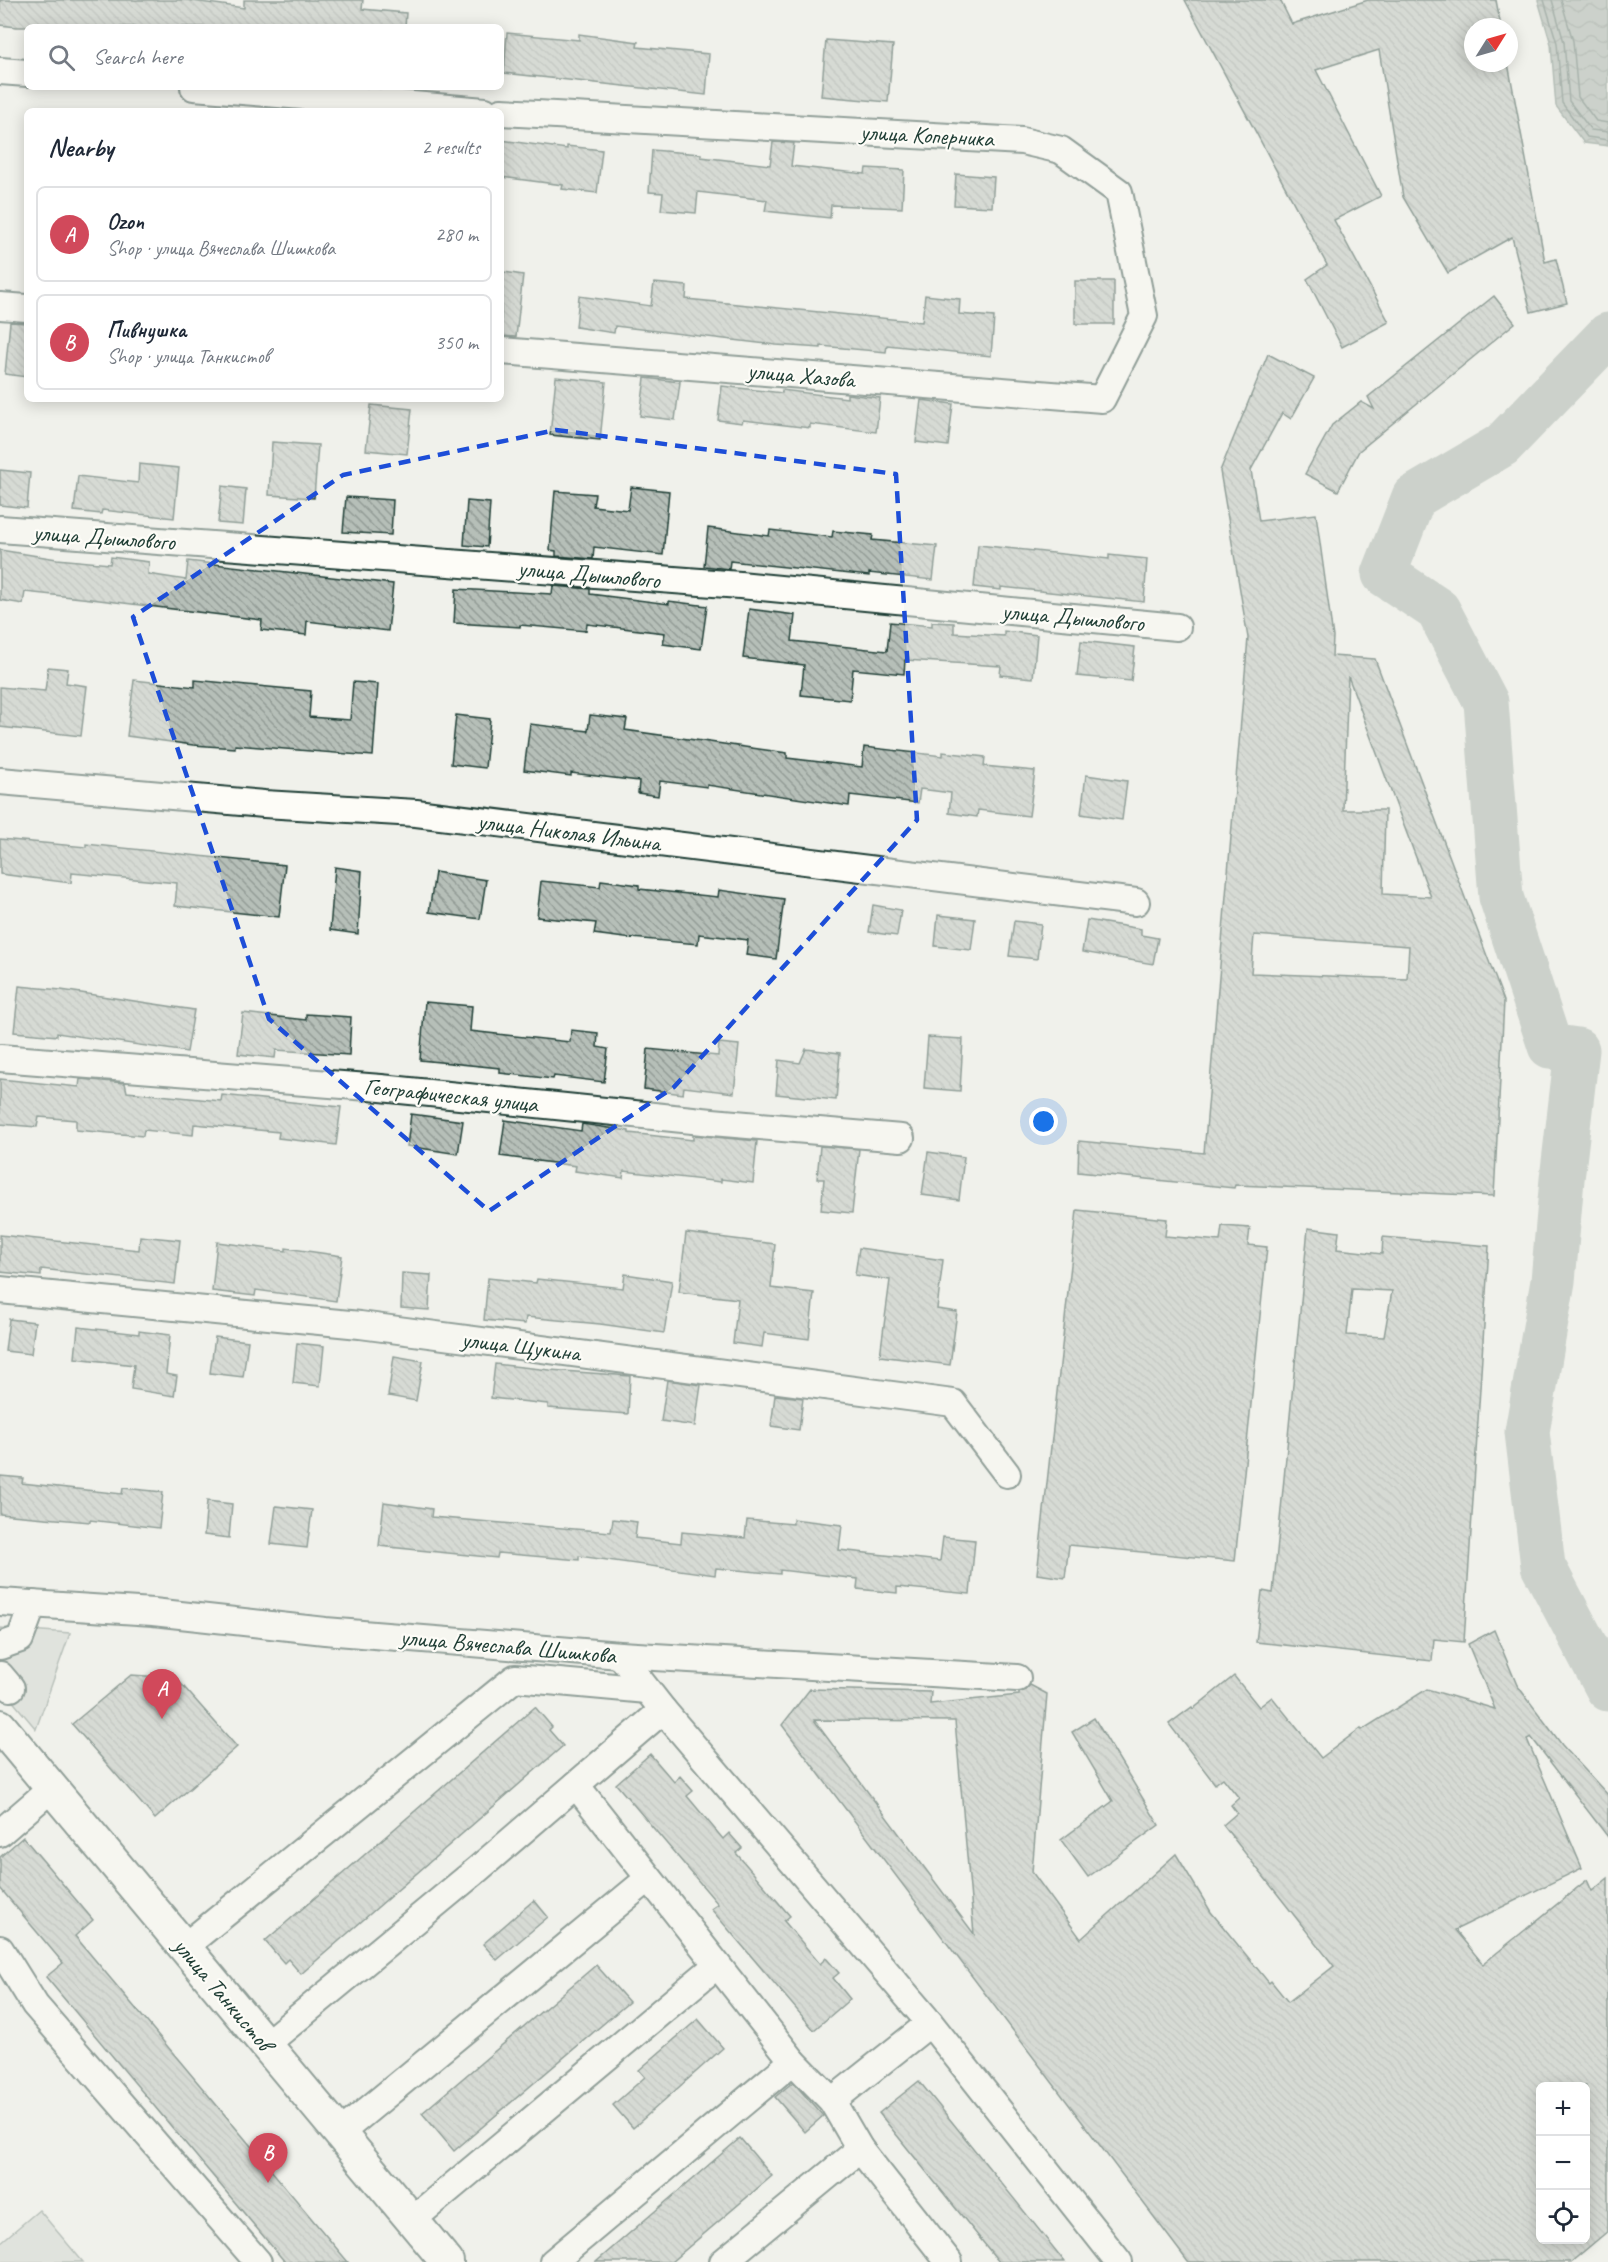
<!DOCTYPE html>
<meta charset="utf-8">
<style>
:root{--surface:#fff;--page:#f6f6f7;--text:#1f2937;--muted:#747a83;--line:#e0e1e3;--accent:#d1495b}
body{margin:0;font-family:Caveat,sans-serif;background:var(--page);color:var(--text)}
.controls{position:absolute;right:18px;bottom:18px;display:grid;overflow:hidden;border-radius:9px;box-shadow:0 3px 15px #0003}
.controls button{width:54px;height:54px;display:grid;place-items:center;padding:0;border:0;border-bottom:2px solid var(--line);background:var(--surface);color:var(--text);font:30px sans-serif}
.compass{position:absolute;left:1464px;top:18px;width:54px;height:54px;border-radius:50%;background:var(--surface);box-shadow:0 3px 15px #0003;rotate:53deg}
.you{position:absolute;left:1044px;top:1122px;width:21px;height:21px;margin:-15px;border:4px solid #fff;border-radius:50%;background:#1a73e8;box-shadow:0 0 0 9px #1a73e833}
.badge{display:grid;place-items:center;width:39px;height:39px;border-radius:50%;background:var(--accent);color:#fff;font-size:20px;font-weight:700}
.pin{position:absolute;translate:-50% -50px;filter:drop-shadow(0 2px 3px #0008)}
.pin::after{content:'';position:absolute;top:32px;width:21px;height:18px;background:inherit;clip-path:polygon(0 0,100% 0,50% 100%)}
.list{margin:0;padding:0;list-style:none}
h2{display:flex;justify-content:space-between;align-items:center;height:78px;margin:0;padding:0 24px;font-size:26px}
h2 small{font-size:20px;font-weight:400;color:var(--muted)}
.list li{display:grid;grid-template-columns:39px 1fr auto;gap:18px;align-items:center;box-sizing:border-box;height:96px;margin:0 12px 12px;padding:0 12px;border:2px solid var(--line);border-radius:9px}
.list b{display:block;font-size:22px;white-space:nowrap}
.list p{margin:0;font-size:20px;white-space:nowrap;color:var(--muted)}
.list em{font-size:20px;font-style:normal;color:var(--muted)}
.icon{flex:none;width:33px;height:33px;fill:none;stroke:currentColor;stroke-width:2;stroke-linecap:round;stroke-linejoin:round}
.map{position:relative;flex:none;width:1608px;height:2262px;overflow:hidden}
.search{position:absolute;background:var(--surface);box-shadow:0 3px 15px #0003;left:24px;top:24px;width:480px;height:66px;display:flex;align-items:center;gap:15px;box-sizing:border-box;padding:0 21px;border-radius:9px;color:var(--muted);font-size:22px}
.panel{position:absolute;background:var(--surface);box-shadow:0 3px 15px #0003;left:24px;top:108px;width:480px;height:294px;border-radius:9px}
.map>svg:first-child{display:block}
</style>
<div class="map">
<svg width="1608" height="2262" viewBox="0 0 1608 2262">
<defs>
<pattern id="water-waves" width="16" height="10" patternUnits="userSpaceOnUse" patternTransform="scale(1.5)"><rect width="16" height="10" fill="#9faca4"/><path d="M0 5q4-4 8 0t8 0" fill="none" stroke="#818d86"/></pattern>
<pattern id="building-back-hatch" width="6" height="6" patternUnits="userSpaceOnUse" patternTransform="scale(1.5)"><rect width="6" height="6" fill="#b6bfb8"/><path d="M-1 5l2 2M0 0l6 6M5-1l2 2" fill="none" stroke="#939c96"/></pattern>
</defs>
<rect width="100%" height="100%" fill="#f0f1eb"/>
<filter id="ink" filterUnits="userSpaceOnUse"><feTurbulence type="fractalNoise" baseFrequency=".0167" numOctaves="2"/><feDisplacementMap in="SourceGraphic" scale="12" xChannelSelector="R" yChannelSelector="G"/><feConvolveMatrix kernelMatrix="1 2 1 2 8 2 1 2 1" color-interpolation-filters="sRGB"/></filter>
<g filter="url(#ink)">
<g fill="#cdd3cd" stroke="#768880" stroke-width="1.5">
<path d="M 0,1628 L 70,1633 L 36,1729 L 0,1686 Z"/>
<path d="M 39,2210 L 83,2262 L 0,2262 L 0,2243 Z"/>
</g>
<path fill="url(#water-waves)" stroke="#6c8077" stroke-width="1.5" d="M 1538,0 L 1608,0 L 1608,146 L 1584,143 L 1556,106 L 1551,44 Z"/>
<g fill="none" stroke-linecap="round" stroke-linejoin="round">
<g stroke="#526961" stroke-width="1.5">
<path d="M 1544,0 L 1557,43 L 1562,103 L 1587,137 L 1608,140"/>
<path d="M 1552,0 L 1564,42 L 1569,101 L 1591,130 L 1608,132"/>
<path d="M 1561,0 L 1573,41 L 1578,97 L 1596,121 L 1608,123"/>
</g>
<path stroke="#9faca4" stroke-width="45" d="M 1608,335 L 1502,445 L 1414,497 L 1384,574 L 1438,610 L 1486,702 L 1501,897 L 1550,1046 L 1577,1050 L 1562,1179 L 1553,1281 L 1527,1432 L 1543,1566 L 1608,1689"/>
</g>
<g fill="url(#building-back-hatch)" stroke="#1f3d34" stroke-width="1.5" fill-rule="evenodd">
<path d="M 0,0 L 186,0 L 244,8 L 244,0 L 363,0 L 362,9 L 406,13 L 405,27 L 17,27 L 0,25 Z"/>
<path d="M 1185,0 L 1280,0 L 1292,24 L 1368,0 L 1496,0 L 1501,27 L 1473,27 L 1473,63 L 1508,63 L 1545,262 L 1556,259 L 1567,303 L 1531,312 L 1512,237 L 1448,273 L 1403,197 L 1379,50 L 1316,70 L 1381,196 L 1334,220 L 1389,322 L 1342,347 L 1307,279 L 1327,265 Z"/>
<path d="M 507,33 L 579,40 L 579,34 L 638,42 L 637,47 L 709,54 L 706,95 L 504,73 Z"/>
<path d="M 826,40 L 893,45 L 888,102 L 821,96 Z"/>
<path d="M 501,140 L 567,149 L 567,146 L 602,150 L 597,193 L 562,189 L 563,185 L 501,177 Z"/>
<path d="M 773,142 L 794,143 L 791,166 L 865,174 L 866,168 L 904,170 L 902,208 L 831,205 L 830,218 L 765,211 L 767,200 L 698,192 L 696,213 L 661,210 L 663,193 L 649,192 L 652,150 L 701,154 L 701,157 L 770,165 Z"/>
<path d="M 956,174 L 994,177 L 992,207 L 954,205 Z"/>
<path d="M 504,272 L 523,275 L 516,337 L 501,336 L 501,295 Z"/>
<rect x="1075" y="281" width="39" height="43"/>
<path d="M 654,283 L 687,286 L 686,299 L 922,322 L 925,295 L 960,299 L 959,314 L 994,317 L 991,356 L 887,345 L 886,352 L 821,346 L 821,348 L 776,345 L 615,326 L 614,333 L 576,327 L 579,296 L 651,306 Z"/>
<path d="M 1494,296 L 1515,323 L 1359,451 L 1338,491 L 1305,474 L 1332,425 L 1361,402 L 1374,409 L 1368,397 Z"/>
<path d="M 10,322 L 27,323 L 27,377 L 5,374 Z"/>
<path d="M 1268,354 L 1314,378 L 1291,419 L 1282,413 L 1251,470 L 1259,521 L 1316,514 L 1333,637 L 1332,656 L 1375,659 L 1504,1001 L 1494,1196 L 1235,1185 L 1234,1188 L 1078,1172 L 1079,1141 L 1204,1153 L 1248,638 L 1220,471 ZM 1348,676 L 1398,810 L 1431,897 L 1383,894 L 1385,810 L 1343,810 ZM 1254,935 L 1409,946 L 1407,979 L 1251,973 Z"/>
<path d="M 556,377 L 606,382 L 600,440 L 550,435 Z"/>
<path d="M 645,378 L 680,382 L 675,420 L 640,416 Z"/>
<path d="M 722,386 L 782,393 L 782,390 L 847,398 L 847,394 L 880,398 L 876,432 L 810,424 L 810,428 L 743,420 L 742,423 L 718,420 Z"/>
<path d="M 921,400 L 953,404 L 948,446 L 916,442 Z"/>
<path d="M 371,405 L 412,409 L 407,454 L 366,450 Z"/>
<path d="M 272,442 L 318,445 L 314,498 L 269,495 Z"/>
<path d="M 139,464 L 179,468 L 174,518 L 102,510 L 101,514 L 74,511 L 78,476 L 138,483 Z"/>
<path d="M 0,470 L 30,473 L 27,508 L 0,505 Z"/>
<path d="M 222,486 L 246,489 L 243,525 L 218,523 Z"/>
<path d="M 631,487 L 669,491 L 663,555 L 594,547 L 593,559 L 556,556 L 556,551 L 550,550 L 555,491 L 595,494 L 593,506 L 628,510 Z"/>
<path d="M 346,497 L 393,500 L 391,535 L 343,532 Z"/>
<path d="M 467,501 L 490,503 L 487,547 L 464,545 Z"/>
<path d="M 708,528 L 769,536 L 770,530 L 832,537 L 833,531 L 873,535 L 872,540 L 937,546 L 933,580 L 869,573 L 869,576 L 730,561 L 729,569 L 704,566 Z"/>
<path d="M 978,545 L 1109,559 L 1109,555 L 1147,559 L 1144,602 L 1001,587 L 1001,590 L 974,587 Z"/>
<path d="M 0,550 L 57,559 L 110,564 L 111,557 L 149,562 L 148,574 L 186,580 L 188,561 L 393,584 L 388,631 L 307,621 L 306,635 L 261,630 L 262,620 L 91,599 L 25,592 L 23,604 L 0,600 Z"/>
<path d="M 553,586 L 590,589 L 590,594 L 669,604 L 669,601 L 707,606 L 701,649 L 663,644 L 665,633 L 587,624 L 586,631 L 520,625 L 520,627 L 454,623 L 456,589 L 552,594 Z"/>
<path d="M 749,609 L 795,615 L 792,641 L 887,651 L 890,622 L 932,626 L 932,622 L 954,623 L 954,633 L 1004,636 L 1004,631 L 1037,635 L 1033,678 L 1000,675 L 1001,666 L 905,660 L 904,674 L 853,669 L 850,700 L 801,695 L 804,665 L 743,658 Z"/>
<path d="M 1081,641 L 1135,647 L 1131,681 L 1077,676 Z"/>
<path d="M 48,667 L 68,669 L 66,683 L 87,686 L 81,736 L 0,727 L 0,687 L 45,691 Z"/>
<path d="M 134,680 L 195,687 L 195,680 L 311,691 L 309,717 L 350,720 L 353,682 L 378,684 L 373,756 L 235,745 L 235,748 L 193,745 L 127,736 Z"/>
<path d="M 456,715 L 490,719 L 485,768 L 451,764 Z"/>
<path d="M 590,715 L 627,719 L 625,730 L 787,753 L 787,758 L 862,767 L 864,747 L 943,756 L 943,752 L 985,757 L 984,766 L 1035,771 L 1029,816 L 978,810 L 977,817 L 949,813 L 951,793 L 920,789 L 918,803 L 850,795 L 849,806 L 707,785 L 707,787 L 660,781 L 658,796 L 638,793 L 639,781 L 571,773 L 571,776 L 524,770 L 530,724 L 588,731 Z"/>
<path d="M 1086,775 L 1127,781 L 1122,820 L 1081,814 Z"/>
<path d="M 0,839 L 86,847 L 86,844 L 285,865 L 279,917 L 175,906 L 177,883 L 72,873 L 71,883 L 0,874 Z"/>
<path d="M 335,867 L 362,871 L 358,934 L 330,930 Z"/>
<path d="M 435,872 L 486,880 L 480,919 L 429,912 Z"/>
<path d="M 601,880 L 639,885 L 639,889 L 718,897 L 719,890 L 784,899 L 776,959 L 746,955 L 748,940 L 699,934 L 698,944 L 632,938 L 632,939 L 594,934 L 596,923 L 537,917 L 541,881 L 600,887 Z"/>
<path d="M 873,905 L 901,910 L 897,936 L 869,932 Z"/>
<path d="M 938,915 L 975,919 L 971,950 L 935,946 Z"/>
<path d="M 1087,920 L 1141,929 L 1141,935 L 1158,938 L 1153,964 L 1082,952 Z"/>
<path d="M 1014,921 L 1041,924 L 1037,959 L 1009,956 Z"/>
<path d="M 19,986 L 61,990 L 194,1010 L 187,1052 L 57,1033 L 57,1036 L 14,1032 Z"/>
<path d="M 425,1002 L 472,1006 L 470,1031 L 570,1042 L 571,1030 L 598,1033 L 597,1047 L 608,1049 L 604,1082 L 554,1076 L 553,1079 L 500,1073 L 500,1068 L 420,1060 Z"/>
<path d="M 243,1013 L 306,1020 L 306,1014 L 351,1017 L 349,1055 L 276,1050 L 275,1058 L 238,1054 Z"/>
<path d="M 928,1037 L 963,1039 L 960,1091 L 924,1088 Z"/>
<path d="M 719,1043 L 739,1045 L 734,1093 L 684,1087 L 683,1094 L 644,1089 L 648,1049 L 718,1056 Z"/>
<path d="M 806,1049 L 840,1053 L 836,1100 L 776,1094 L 779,1060 L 800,1063 Z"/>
<path d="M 0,1079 L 79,1087 L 80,1079 L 125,1083 L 127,1092 L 221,1101 L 222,1095 L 341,1107 L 336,1145 L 278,1138 L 279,1132 L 194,1124 L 193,1135 L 144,1130 L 143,1136 L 76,1130 L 76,1120 L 39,1117 L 37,1127 L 0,1124 Z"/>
<path d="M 411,1114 L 463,1121 L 458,1154 L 407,1146 Z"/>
<path d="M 505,1120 L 581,1131 L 582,1124 L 629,1131 L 629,1133 L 693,1140 L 693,1135 L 757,1141 L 753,1183 L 721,1179 L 721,1182 L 624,1171 L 623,1178 L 575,1171 L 576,1166 L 500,1156 Z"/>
<path d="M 820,1146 L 859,1149 L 852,1213 L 821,1210 L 824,1179 L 817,1179 Z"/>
<path d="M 928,1152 L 964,1157 L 959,1200 L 922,1195 Z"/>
<path d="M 1077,1210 L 1167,1219 L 1165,1236 L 1220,1241 L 1222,1226 L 1250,1228 L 1248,1245 L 1267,1247 L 1235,1561 L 1069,1545 L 1065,1578 L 1037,1574 Z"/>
<path d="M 1308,1228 L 1339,1232 L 1337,1249 L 1382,1254 L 1383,1237 L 1489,1246 L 1464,1642 L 1434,1639 L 1432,1661 L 1256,1642 L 1262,1591 L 1273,1593 ZM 1352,1289 L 1392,1291 L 1384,1337 L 1347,1335 Z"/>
<path d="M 686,1233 L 775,1244 L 771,1288 L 814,1293 L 809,1339 L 764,1333 L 762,1347 L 733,1343 L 738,1299 L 679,1292 Z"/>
<path d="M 0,1235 L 139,1250 L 140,1236 L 180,1240 L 175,1284 L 41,1269 L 41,1276 L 0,1272 Z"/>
<path d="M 217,1242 L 286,1251 L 286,1248 L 342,1256 L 336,1301 L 256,1290 L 255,1296 L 212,1291 Z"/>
<path d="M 859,1248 L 943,1260 L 937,1309 L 957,1312 L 950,1365 L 880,1356 L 890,1280 L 855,1275 Z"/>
<path d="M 402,1273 L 431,1275 L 429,1310 L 401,1308 Z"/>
<path d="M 625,1274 L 672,1281 L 664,1333 L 600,1324 L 526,1317 L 525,1324 L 484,1320 L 488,1278 L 536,1283 L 537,1279 L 623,1288 Z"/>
<path d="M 9,1319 L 35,1322 L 31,1354 L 5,1351 Z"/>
<path d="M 78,1327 L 139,1334 L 139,1331 L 170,1335 L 166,1374 L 177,1376 L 174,1396 L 131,1389 L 134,1365 L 75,1358 Z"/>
<path d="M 215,1337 L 248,1341 L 243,1377 L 210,1373 Z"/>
<path d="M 297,1343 L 324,1346 L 320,1386 L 293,1383 Z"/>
<path d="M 394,1356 L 423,1361 L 416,1401 L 388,1396 Z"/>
<path d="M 495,1364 L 550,1370 L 630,1376 L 628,1414 L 548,1408 L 548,1404 L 491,1398 Z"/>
<path d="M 667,1380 L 701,1385 L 695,1426 L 661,1421 Z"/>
<path d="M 775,1395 L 803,1398 L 799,1430 L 771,1426 Z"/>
<path d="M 0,1476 L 23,1478 L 22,1483 L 122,1494 L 123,1488 L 163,1492 L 159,1528 L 90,1520 L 90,1522 L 0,1514 Z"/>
<path d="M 207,1501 L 232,1504 L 229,1538 L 204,1535 Z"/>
<path d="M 384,1502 L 432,1509 L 431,1517 L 526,1525 L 611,1532 L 613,1519 L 637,1522 L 635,1538 L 681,1543 L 682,1532 L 745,1538 L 747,1520 L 793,1524 L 793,1519 L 842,1525 L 839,1550 L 940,1561 L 943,1537 L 975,1540 L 970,1594 L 897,1587 L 897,1593 L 857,1589 L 858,1579 L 780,1570 L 780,1574 L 716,1568 L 715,1575 L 579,1556 L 579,1560 L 498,1553 L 497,1558 L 379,1546 Z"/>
<path d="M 276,1506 L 312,1510 L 307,1548 L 271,1544 Z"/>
<path d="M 1494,1630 L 1517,1685 L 1562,1745 L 1608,1795 L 1608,1837 L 1531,1737 L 1527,1739 L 1582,1868 L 1455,1930 L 1483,1964 L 1587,1880 L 1592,1891 L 1608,1878 L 1608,2231 L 1571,2262 L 1188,2262 L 782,1725 L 810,1689 L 931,1692 L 930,1704 L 1019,1695 L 1019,1692 L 1024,1691 L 1030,1685 L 1047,1694 L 1032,1872 L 1081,1939 L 1176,1854 L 1211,1912 L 1269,1983 L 1271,1981 L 1288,2002 L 1334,1966 L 1223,1825 L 1237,1813 L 1231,1805 L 1239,1798 L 1223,1778 L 1215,1784 L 1169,1724 L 1192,1707 L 1193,1709 L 1234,1676 L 1259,1707 L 1272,1697 L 1321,1758 L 1361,1728 L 1362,1730 L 1427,1689 L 1495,1709 L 1468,1644 ZM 814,1720 L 955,1721 L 974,1934 ZM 1540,2086 L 1586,2086 L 1586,2240 L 1540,2240 Z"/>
<path d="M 131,1675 L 176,1678 L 237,1747 L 155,1819 L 72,1724 Z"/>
<path d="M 535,1707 L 552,1727 L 549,1730 L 563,1746 L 301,1974 L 288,1959 L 284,1963 L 265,1941 Z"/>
<path d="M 1094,1718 L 1159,1825 L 1088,1877 L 1061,1840 L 1113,1801 L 1072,1732 Z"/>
<path d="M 650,1754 L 674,1782 L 680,1776 L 693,1791 L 687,1796 L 723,1839 L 729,1833 L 742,1848 L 736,1853 L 790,1916 L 784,1921 L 820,1964 L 826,1958 L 839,1973 L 833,1978 L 850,1999 L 814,2030 L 711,1909 L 718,1904 L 616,1784 Z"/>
<path d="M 23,1837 L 93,1920 L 75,1936 L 348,2262 L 285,2262 L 46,1977 L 63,1963 L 0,1888 L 0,1857 Z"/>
<path d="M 534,1900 L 548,1917 L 497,1960 L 483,1944 Z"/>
<path d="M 596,1965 L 629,2002 L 454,2151 L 422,2113 Z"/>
<path d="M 698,2019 L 723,2048 L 633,2128 L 613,2105 L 645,2077 L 639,2070 Z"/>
<path d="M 919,2081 L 1065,2262 L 999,2262 L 879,2113 Z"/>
<path d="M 793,2082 L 823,2116 L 805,2132 L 775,2097 Z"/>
<path d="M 740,2138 L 772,2176 L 671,2262 L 596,2262 Z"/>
</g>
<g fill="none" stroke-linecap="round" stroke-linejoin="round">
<g stroke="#1f3d34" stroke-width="30">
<g id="minor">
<path d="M 0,71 L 27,73"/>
<path d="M 194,87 L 485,111"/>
<path d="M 501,112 L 1022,141 L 1061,150 L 1119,192 L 1144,316 L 1102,399 L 501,351"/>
<path d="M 0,306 L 27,308"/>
<path d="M 0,529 L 740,585 L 1177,627"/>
<path d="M 0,781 L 264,804 L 416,813 L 1136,902"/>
<path d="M 0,1058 L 381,1088 L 712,1122 L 901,1138"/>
<path d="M 0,1290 L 360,1325 L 953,1403 L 1007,1474"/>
<path d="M 0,1602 L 153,1612 L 325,1631 L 620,1655 L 1017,1678"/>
<path d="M 0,1646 L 20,1639 L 33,1604"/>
<path d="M 620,1655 L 663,1710 L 930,2023 L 1119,2262"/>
<path d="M 0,1675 L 11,1688"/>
<path d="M 576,1785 L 793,2061 L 832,2101 L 860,2149 L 949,2262"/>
<path d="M 0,1833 L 52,1788"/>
<path d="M 184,1947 L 515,1678 L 647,1690"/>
<path d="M 0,1949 L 35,2005 L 258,2262"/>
<path d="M 265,2045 L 478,1869 L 663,1710"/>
<path d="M 832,2101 L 930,2023"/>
<path d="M 340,2133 L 648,1879"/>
<path d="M 412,2220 L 717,1965"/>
<path d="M 553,2262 L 793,2061"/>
<path d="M 723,2262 L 860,2149"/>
</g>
</g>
<g stroke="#1f3d34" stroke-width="36">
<path id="major" d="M 0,1726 L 447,2262"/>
</g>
<use href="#minor" stroke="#fdfcf7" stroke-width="26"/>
<use href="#major" stroke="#fdfcf7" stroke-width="32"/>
</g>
</g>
<path d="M0 0H1608V2262H0ZM 556,430 L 896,474 L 917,820 L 674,1087 L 489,1211 L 269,1019 L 133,617 L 343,475 Z" fill="#f0f1eb" fill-opacity=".55" fill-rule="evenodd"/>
<path fill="none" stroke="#1d4ed8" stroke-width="4.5" stroke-dasharray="12 8" stroke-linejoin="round" d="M 556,430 L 896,474 L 917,820 L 674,1087 L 489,1211 L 269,1019 L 133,617 L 343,475 Z"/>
<g text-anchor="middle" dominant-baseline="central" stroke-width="4.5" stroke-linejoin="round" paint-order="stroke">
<g font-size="24" fill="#1f3d34" stroke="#fdfcf7">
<text transform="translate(927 135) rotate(3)">улица Коперника</text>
<text transform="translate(801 375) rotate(5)">улица Хазова</text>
<text transform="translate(104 537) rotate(4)">улица Дышлового</text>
<text transform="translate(589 574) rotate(5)">улица Дышлового</text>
<text transform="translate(1073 617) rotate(5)">улица Дышлового</text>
<text transform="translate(569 832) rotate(7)">улица Николая Ильина</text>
<text transform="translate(451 1095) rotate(6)">Географическая улица</text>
<text transform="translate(521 1346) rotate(7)">улица Щукина</text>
<text transform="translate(508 1646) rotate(5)">улица Вячеслава Шишкова</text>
<text transform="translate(223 1994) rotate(50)">улица Танкистов</text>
</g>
</g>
</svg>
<div class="controls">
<button>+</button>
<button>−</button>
<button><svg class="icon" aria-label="locate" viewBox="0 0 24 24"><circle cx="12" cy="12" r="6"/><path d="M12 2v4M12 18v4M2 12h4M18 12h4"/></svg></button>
</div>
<svg class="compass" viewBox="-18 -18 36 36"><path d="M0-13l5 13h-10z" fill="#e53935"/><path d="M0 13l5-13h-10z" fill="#747a83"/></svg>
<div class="you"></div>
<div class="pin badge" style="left:162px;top:1719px">A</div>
<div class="pin badge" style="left:268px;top:2183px">B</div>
<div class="search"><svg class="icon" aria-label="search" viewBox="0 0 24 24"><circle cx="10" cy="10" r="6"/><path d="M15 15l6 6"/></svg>Search here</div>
<section class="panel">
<h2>Nearby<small>2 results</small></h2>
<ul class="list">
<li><span class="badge">A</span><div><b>Ozon</b><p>Shop · улица Вячеслава Шишкова</p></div><em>280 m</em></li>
<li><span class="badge">B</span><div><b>Пивнушка</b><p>Shop · улица Танкистов</p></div><em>350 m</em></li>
</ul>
</section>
</div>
